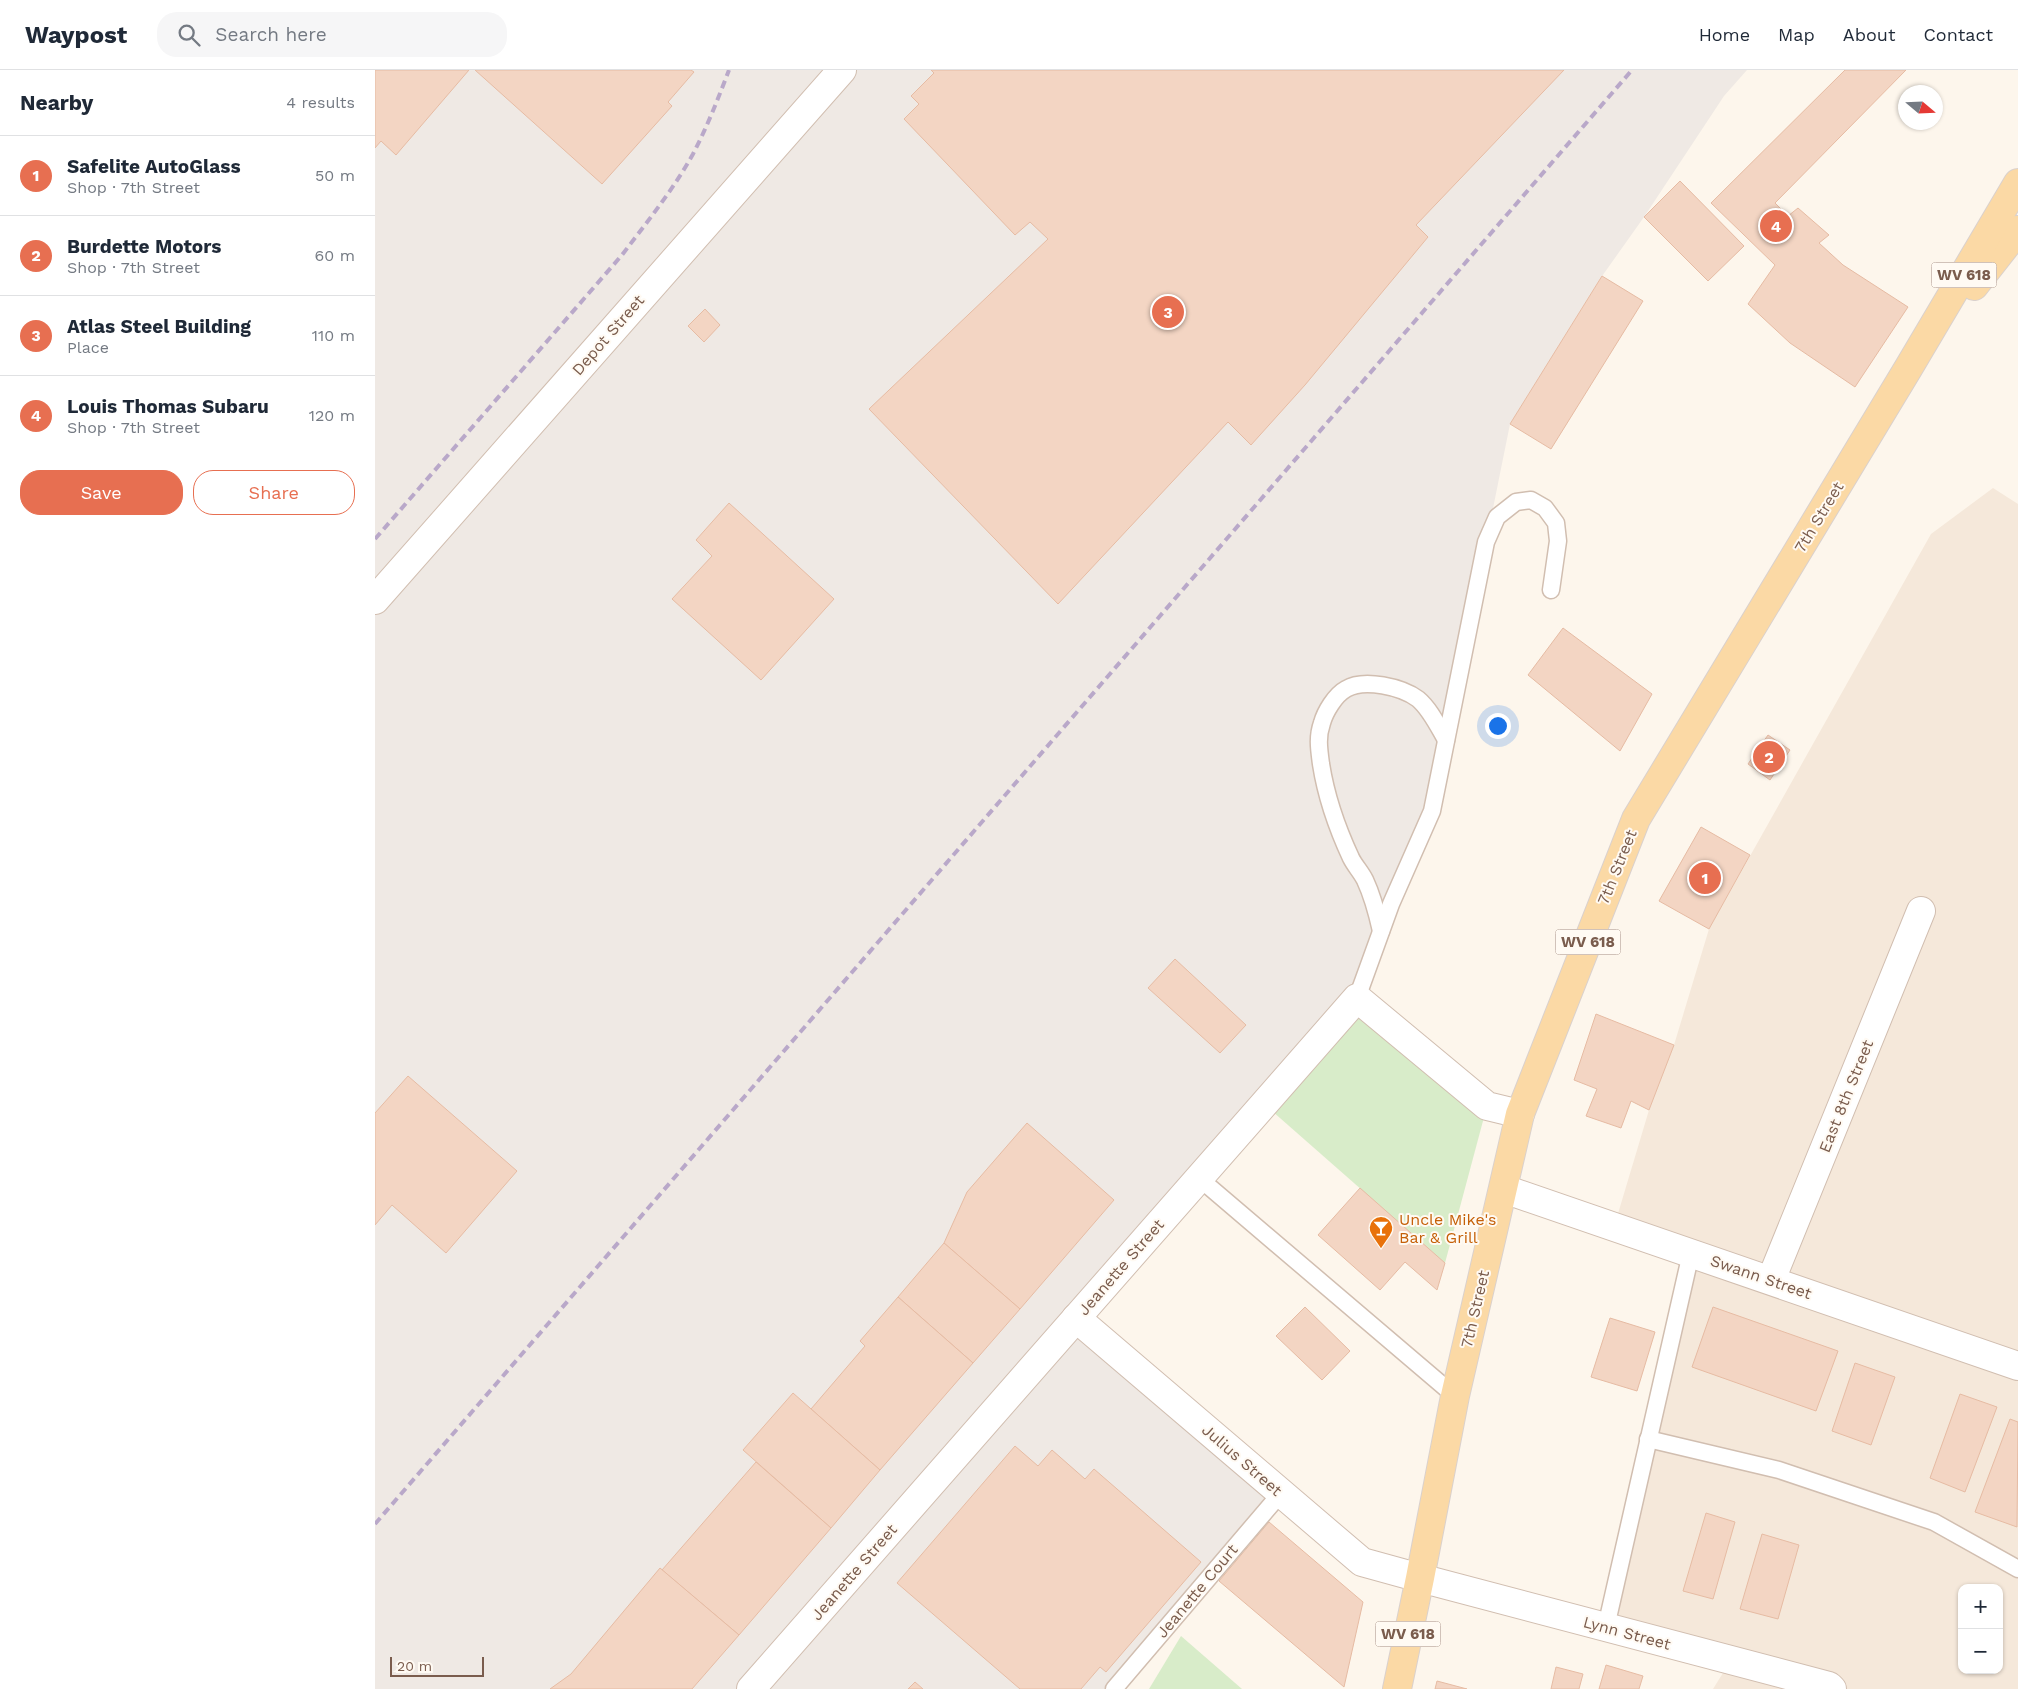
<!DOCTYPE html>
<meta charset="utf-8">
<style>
:root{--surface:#fff;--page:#f6f6f7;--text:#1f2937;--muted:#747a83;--line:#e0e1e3;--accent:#e76f51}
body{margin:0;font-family:"Work Sans",sans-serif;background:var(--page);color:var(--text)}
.controls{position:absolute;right:15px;bottom:15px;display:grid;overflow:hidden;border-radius:10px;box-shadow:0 1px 4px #0004}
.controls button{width:45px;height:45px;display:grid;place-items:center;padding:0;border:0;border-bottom:1px solid var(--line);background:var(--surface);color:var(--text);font:25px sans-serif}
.compass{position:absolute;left:1523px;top:15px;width:45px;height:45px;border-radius:50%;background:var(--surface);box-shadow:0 1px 4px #0004;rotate:109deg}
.scale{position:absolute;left:15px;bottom:12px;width:94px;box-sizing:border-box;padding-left:5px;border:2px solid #7a5c4d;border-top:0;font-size:14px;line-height:18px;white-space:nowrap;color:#7a5c4d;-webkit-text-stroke:4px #fffaf3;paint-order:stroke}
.you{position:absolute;left:1122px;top:655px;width:18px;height:18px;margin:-12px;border:4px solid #fff;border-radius:50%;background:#1a73e8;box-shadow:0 0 0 8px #1a73e833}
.badge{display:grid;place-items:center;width:32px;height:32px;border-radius:50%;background:var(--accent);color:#fff;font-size:16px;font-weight:700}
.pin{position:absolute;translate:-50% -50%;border:2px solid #fff;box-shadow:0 1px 5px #0006}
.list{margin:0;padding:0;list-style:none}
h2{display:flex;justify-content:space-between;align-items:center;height:65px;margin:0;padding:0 20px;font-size:21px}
h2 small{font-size:16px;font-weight:400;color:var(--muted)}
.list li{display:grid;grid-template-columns:32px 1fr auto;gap:15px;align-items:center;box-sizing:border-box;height:80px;padding:0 20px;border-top:1px solid var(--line)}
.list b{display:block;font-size:19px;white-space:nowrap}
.list p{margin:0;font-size:16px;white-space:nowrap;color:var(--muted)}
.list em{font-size:16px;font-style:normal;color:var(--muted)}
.actions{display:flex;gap:10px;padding:15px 20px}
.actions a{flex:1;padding:11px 0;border:1px solid var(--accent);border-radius:20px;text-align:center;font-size:18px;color:var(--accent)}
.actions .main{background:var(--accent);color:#fff}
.icon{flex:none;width:28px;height:28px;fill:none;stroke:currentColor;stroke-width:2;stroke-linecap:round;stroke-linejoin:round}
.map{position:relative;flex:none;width:1643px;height:1619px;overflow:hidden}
header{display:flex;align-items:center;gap:30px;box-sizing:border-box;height:70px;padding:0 25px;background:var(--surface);border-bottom:1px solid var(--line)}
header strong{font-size:24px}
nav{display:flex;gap:28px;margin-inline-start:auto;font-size:18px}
.search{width:350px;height:45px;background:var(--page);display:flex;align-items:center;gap:12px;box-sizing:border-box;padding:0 18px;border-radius:20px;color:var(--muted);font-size:19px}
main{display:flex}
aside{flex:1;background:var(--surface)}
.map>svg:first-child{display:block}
</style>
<header>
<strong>Waypost</strong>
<div class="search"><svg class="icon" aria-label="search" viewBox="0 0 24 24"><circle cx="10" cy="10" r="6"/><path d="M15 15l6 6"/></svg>Search here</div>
<nav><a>Home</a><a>Map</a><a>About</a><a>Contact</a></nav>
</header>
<main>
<aside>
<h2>Nearby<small>4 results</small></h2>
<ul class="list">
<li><span class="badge">1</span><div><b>Safelite AutoGlass</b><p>Shop · 7th Street</p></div><em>50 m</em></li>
<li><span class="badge">2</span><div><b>Burdette Motors</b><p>Shop · 7th Street</p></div><em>60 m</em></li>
<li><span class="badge">3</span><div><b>Atlas Steel Building</b><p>Place</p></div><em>110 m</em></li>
<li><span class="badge">4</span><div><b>Louis Thomas Subaru</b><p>Shop · 7th Street</p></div><em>120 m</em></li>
</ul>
<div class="actions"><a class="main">Save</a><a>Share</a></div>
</aside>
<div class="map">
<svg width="1643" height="1619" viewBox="0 0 1643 1619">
<rect width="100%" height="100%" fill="#fdf6ec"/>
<path fill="#f5e8da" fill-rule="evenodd" d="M 1618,418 L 1643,434 L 1643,1619 L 1338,1619 L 1356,1590 L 1231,1557 L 1316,1183 L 1239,1157 L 1274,1040 L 1299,975 L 1334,859 L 1556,464 ZM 1587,1518 L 1624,1518 L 1624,1600 L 1587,1600 Z"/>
<path fill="#efe9e4" d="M 0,0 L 1372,0 L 1349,26 L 1269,147 L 1225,209 L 1135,354 L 1057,741 L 982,928 L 701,1248 L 906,1423 L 739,1619 L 0,1619 Z"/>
<g fill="#d8ecc9">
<path d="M 982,928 L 1112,1036 L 1070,1193 L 889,1034 Z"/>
<path d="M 806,1566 L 867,1619 L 774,1619 Z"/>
</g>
<g fill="#f3d5c3" stroke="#e6bba3">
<path d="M 0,0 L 94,0 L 21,85 L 6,71 L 0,78 Z"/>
<path d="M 100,0 L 316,0 L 319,2 L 293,32 L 297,36 L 227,114 Z"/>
<path d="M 556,0 L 1189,0 L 1041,155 L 1053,167 L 930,315 L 876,375 L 853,352 L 683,534 L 494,339 L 673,169 L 655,152 L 640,165 L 529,49 L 544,34 L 536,26 L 559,3 Z"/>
<path d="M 1470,0 L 1531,0 L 1400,133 L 1413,146 L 1423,138 L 1454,165 L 1444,173 L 1468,195 L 1533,237 L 1480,317 L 1415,273 L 1373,234 L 1400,195 L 1336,133 Z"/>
<path d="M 1305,111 L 1369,176 L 1333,211 L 1269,147 Z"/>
<path d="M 1227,206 L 1268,231 L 1176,379 L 1135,354 Z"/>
<path d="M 330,239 L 345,255 L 329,272 L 313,256 Z"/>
<path d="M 354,433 L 459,529 L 386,610 L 297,529 L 337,486 L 321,470 Z"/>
<path d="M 1188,558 L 1277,624 L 1245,681 L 1153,605 Z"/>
<path d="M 1393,665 L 1415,680 L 1395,710 L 1373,694 Z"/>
<path d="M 1326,757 L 1375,785 L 1334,859 L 1284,831 Z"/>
<path d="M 800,889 L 871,955 L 845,983 L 773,918 Z"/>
<path d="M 1221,944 L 1299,975 L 1274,1040 L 1256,1031 L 1246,1058 L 1211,1046 L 1222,1019 L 1199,1010 Z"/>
<path d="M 33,1006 L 142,1101 L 71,1183 L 17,1135 L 0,1155 L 0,1043 Z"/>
<path d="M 652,1053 L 739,1130 L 645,1239 L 569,1173 L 592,1122 Z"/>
<path d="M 985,1118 L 1070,1193 L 1062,1220 L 1030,1192 L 1005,1220 L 943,1165 Z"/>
<path d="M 569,1173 L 645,1239 L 598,1293 L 523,1227 Z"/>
<path d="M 523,1227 L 598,1293 L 505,1400 L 436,1339 L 490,1276 L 485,1271 Z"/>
<path d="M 930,1237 L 975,1281 L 947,1310 L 901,1266 Z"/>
<path d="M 1338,1237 L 1463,1281 L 1441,1341 L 1317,1297 Z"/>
<path d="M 1235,1248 L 1280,1262 L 1262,1321 L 1216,1307 Z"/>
<path d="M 1480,1293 L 1520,1307 L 1496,1375 L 1457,1361 Z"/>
<path d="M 418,1323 L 505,1400 L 456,1458 L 368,1380 Z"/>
<path d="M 1585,1324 L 1622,1337 L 1590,1422 L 1555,1408 Z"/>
<path d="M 1635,1349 L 1643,1352 L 1642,1457 L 1600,1442 Z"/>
<path d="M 640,1376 L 663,1396 L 677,1380 L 710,1409 L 719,1399 L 826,1492 L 731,1602 L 725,1597 L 706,1619 L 645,1619 L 522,1513 Z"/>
<path d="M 381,1392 L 456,1458 L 364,1565 L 287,1500 Z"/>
<path d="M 1331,1443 L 1360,1452 L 1338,1529 L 1308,1521 Z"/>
<path d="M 894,1452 L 988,1532 L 969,1617 L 844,1511 Z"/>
<path d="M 1387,1464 L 1424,1475 L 1403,1549 L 1365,1539 Z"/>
<path d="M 285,1498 L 364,1565 L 317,1619 L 175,1619 L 196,1604 Z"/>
<path d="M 1231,1595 L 1268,1606 L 1264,1619 L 1224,1619 Z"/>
<path d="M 1181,1597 L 1208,1604 L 1204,1619 L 1176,1619 Z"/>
<path d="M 1062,1611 L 1092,1619 L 1060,1619 Z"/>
<path d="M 540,1612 L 548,1619 L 533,1619 Z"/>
</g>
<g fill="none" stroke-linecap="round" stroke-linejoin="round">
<g stroke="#d1beb0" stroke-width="19">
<g id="service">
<path d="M 1006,861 C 1002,843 998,827 990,810 C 986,802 980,796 976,788 C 962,758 951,726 946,694 C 944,679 942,667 947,653 C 950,642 960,625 971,619 C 989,608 1027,617 1043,629 C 1055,639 1063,656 1071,670"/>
<path d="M 982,928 L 1016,834 L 1057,741 L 1111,472 L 1122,447 L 1141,432 L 1156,430 L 1170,438 L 1181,453 L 1183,471 L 1176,520"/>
<path d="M 824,1108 L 1080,1326"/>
<path d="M 1273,1369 L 1404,1400 L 1559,1452 L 1643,1499"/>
<path d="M 1231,1557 L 1316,1183"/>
<path d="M 739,1619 L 906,1423"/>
</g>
</g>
<g stroke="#d1beb0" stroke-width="30">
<g id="minor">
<path d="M 0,530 L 467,0"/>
<path d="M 1129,1119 L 1643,1296"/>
<path d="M 1396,1210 L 1546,841"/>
<path d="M 701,1248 L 987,1492 L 1045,1508"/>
<path d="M 376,1619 L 982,928 L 1112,1036 L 1145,1044"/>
</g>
</g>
<g stroke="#d1beb0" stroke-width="30">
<path id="tertiary" d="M 1045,1508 L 1454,1616 L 1457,1619"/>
</g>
<g stroke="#dad1cd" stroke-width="30">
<g id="primary">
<path d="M 1599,216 L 1643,160"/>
<path d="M 1022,1619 L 1045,1508 L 1080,1326 L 1145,1044 L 1261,749 L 1534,297 L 1643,113"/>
</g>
</g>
<use href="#service" stroke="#fff" stroke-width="16"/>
<use href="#minor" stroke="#fff" stroke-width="28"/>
<use href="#tertiary" stroke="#fff" stroke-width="28"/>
<use href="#primary" stroke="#fbd9a5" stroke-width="28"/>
<g stroke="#b9a8c9" stroke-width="4" stroke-dasharray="8 5" stroke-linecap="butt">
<path d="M 0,469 L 247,185 C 272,152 298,120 318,84 C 332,57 343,29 354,0"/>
<path d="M 0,1454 L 1257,0"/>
</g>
</g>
<defs>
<g id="bar-pin" transform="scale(1.25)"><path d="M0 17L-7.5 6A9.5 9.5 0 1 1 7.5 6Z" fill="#e8710a" stroke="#fffaf3"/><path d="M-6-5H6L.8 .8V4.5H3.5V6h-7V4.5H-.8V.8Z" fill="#fff"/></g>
</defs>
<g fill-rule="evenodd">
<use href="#bar-pin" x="1006" y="1158"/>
</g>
<g text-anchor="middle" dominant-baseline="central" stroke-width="4" stroke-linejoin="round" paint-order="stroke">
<g fill="#fffaf3" stroke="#a28b7f" stroke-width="1">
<rect x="1556.5" y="192.5" width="65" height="25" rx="4"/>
<rect x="1180.5" y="859.5" width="65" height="25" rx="4"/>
<rect x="1000.5" y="1551.5" width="65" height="25" rx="4"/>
</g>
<g font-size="15" font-weight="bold" fill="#7a5c4d">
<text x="1589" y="205">WV 618</text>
<text x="1213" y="872">WV 618</text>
<text x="1033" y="1564">WV 618</text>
</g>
<g font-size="16" fill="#7a5c4d" stroke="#fffaf3">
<text transform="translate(233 265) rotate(-49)">Depot Street</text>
<text transform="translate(1444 447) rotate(-59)">7th Street</text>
<text transform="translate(1242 797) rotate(-68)">7th Street</text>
<text transform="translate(1471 1026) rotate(-68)">East 8th Street</text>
<text transform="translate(746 1197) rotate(-49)">Jeanette Street</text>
<text transform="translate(1386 1207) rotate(19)">Swann Street</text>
<text transform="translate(1100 1239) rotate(-77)">7th Street</text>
<text transform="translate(867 1390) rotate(41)">Julius Street</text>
<text transform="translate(479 1502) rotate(-49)">Jeanette Street</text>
<text transform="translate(822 1521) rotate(-50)">Jeanette Court</text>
<text transform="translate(1252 1563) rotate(15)">Lynn Street</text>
</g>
<g font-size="16" fill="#c56008" stroke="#fffaf3" text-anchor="start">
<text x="1024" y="1149">Uncle Mike's<tspan x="1024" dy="18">Bar &amp; Grill</tspan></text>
</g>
</g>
</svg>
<div class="controls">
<button>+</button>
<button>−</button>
</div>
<svg class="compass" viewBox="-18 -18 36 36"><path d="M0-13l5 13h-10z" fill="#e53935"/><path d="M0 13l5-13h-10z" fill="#747a83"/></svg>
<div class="scale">20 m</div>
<div class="you"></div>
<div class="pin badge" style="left:1330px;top:808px">1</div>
<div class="pin badge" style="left:1394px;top:687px">2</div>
<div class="pin badge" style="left:793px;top:242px">3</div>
<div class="pin badge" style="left:1401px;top:156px">4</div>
</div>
</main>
